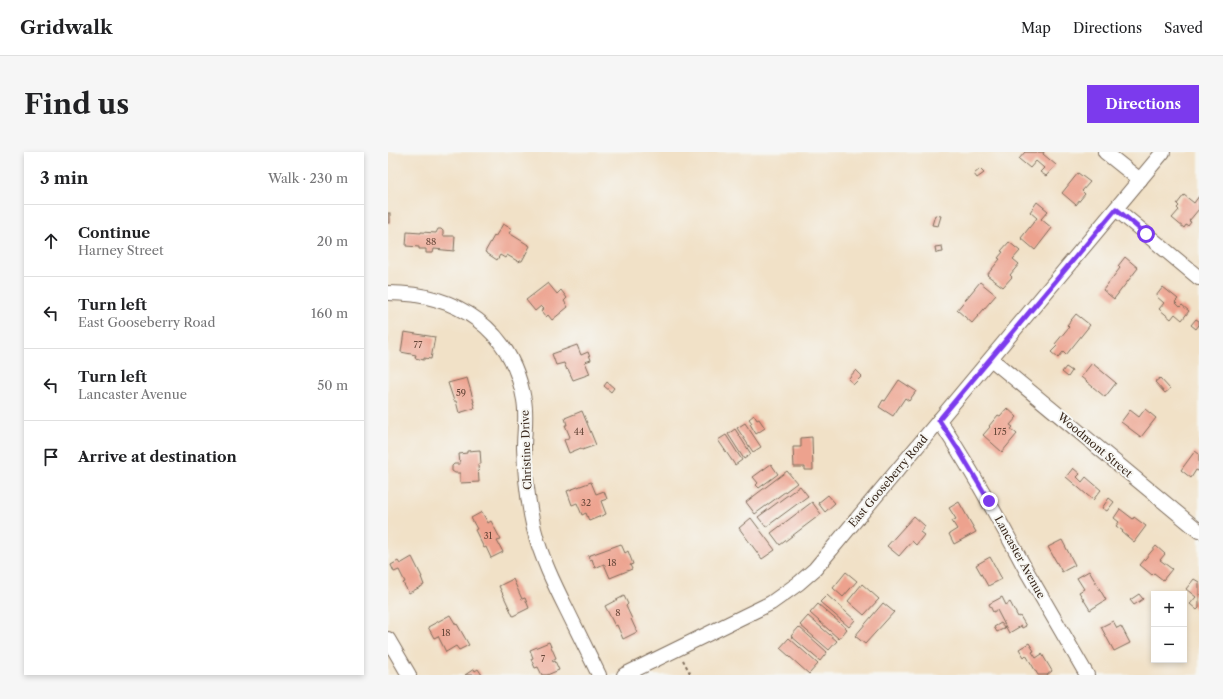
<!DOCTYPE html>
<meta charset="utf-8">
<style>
:root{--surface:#fff;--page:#f6f6f6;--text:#202124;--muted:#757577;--line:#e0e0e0;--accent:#7c3aed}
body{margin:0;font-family:"Libre Caslon Text",serif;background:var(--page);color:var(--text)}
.controls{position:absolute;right:12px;bottom:12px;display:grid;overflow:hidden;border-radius:0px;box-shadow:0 2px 6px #0003}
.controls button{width:36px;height:36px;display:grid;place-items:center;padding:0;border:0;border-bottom:1px solid var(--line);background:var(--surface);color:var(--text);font:20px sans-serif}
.stop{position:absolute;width:12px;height:12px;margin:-9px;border:3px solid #7c3aed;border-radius:50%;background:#fff}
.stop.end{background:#7c3aed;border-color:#fff;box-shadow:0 1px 4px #0008}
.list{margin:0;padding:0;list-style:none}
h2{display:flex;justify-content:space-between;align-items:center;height:52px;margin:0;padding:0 16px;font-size:17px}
h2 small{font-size:13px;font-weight:400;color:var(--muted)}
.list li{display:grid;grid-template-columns:26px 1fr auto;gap:12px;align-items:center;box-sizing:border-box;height:72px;padding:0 16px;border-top:1px solid var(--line)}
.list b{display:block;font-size:15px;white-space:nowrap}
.list p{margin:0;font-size:13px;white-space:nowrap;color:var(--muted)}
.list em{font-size:13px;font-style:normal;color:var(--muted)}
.icon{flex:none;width:22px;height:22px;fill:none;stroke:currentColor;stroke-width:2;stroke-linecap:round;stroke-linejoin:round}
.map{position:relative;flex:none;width:811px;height:523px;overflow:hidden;border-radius:0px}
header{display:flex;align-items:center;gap:24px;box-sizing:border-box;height:56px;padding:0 20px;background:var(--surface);border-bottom:1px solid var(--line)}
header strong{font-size:19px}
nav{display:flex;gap:22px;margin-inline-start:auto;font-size:14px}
.intro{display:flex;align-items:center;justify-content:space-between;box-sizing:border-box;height:96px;padding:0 24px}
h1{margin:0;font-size:28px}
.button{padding:10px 18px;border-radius:0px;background:var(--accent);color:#fff;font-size:14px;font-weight:700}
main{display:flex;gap:24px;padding:0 24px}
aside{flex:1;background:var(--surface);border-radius:0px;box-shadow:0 2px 6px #0003}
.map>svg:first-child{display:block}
</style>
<header>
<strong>Gridwalk</strong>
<nav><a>Map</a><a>Directions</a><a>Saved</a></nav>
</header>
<div class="intro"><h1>Find us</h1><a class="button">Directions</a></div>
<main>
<aside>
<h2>3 min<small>Walk · 230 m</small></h2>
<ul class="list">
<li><svg class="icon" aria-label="ahead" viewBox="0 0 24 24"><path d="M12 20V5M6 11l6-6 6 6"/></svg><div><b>Continue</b><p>Harney Street</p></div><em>20 m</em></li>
<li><svg class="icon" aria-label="left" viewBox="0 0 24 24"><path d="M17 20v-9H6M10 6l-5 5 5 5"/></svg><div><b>Turn left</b><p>East Gooseberry Road</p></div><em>160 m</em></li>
<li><svg class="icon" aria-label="left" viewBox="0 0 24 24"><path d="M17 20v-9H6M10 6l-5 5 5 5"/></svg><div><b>Turn left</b><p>Lancaster Avenue</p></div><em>50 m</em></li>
<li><svg class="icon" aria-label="arrive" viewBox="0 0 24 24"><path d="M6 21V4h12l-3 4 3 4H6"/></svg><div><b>Arrive at destination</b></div></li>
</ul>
</aside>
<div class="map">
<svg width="811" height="523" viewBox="0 0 811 523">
<rect width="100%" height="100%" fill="#f6f6f2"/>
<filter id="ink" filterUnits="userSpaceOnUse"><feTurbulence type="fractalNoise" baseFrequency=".025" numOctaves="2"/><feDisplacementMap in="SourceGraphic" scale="8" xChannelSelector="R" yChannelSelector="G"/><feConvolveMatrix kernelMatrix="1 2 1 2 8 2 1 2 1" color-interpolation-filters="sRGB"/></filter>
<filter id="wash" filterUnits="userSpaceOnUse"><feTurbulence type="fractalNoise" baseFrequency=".012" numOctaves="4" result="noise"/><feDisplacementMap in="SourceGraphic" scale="16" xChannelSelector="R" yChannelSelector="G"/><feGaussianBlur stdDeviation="0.9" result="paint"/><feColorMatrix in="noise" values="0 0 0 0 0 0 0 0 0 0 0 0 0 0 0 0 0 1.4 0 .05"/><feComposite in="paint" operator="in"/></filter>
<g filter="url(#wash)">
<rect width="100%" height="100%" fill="#f1e1c7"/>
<g id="blocks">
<g fill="#eda28e">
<path d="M 637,0 L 656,0 L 655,2 L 668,13 L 658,24 L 652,20 L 656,16 L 648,9 L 642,16 L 631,7 Z"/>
<path d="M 592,17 L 596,21 L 589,26 L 586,22 Z"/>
<path d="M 690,21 L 702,30 L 694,39 L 697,42 L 688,53 L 674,41 Z"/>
<path d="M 796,43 L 806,51 L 811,44 L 811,57 L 801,69 L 803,70 L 800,74 L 798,73 L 796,76 L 784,66 L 791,58 L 789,56 L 791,54 L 789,52 Z"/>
<path d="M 649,50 L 660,59 L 653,67 L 664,76 L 647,98 L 633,86 L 649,66 L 642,60 Z"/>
<rect x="0" y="61" width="2" height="10"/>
<path d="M 547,63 L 553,64 L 550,74 L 544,73 Z"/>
<path d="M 115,72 L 124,77 L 121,81 L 142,94 L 134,109 L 132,109 L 131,110 L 119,103 L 117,106 L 112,103 L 109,108 L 97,100 L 106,84 L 107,85 Z"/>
<path d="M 50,77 L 53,77 L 55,79 L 55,84 L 67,84 L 66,99 L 46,97 L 45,101 L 38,101 L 38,97 L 31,97 L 31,95 L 18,94 L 19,80 L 33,81 L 33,80 L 48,81 Z"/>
<path d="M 621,90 L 632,99 L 625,107 L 631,112 L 622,123 L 624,125 L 615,135 L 599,123 L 612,107 L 610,106 L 615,100 L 613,99 Z"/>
<path d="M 554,94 L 555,100 L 548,101 L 547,95 Z"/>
<path d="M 737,105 L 750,116 L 726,147 L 715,138 L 732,116 L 730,114 Z"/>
<path d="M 592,130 L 608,143 L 584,171 L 569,158 Z"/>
<path d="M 160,131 L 169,142 L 173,138 L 179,146 L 176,149 L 180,155 L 164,168 L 160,163 L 158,165 L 153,159 L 156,157 L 153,154 L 147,159 L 138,148 Z"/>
<path d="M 775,135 L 790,147 L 787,150 L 792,155 L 794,153 L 801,159 L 794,168 L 787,162 L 783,167 L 771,157 L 776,151 L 768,144 Z"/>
<path d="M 688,162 L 702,173 L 678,203 L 675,200 L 670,206 L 663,200 L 669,194 L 667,192 L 681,175 L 679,173 Z"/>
<path d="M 808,167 L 811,169 L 811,173 L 808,177 L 803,173 Z"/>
<path d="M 16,180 L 47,185 L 43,207 L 36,206 L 36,208 L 27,206 L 28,203 L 13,200 Z"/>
<path d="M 189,193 L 193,203 L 200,200 L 203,208 L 197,210 L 202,222 L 185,228 L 180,217 L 179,218 L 176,211 L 168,213 L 164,202 Z"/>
<path d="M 704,211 L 728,231 L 717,245 L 693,225 Z"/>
<path d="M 678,215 L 684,219 L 680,225 L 674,220 Z"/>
<path d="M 468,218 L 474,224 L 466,232 L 460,227 Z"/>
<path d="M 79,226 L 86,250 L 85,250 L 87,256 L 71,261 L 68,249 L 66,249 L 60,231 Z"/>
<path d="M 772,226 L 782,237 L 777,241 L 767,230 Z"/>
<path d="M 511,228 L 528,239 L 521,249 L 517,246 L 505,264 L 491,255 L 495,248 L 497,249 Z"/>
<path d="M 219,230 L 226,236 L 223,240 L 216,234 Z"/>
<path d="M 619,256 L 629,265 L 622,273 L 625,275 L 623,277 L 629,282 L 614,300 L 595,283 L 602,275 L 601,274 L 610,263 L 612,264 Z"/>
<path d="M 757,257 L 768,266 L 753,285 L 733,270 L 742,258 L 751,265 Z"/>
<path d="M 194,259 L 208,293 L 194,298 L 193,296 L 181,301 L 176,288 L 182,285 L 177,273 L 179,273 L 177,266 Z"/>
<path d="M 366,263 L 369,268 L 371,267 L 377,276 L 368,282 L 362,272 L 364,271 L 361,267 Z"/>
<path d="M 357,271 L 373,295 L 365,300 L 349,276 Z"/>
<path d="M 347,277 L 363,302 L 356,307 L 340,282 Z"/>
<path d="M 338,283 L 354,308 L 347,313 L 330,288 Z"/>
<path d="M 424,285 L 425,318 L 417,318 L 417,315 L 406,315 L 405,295 L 413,295 L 413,286 Z"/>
<path d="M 92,298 L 93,312 L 90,312 L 91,330 L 72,331 L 72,321 L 67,321 L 64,319 L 64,314 L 66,312 L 72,312 L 71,302 L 79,301 L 79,299 Z"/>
<path d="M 807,299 L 811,302 L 811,318 L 810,319 L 808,318 L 803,326 L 793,318 Z"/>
<path d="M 383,312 L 390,322 L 371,336 L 368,333 L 370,331 L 365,325 Z"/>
<path d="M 685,316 L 692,322 L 689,325 L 694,330 L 698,325 L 713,338 L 705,348 L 678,325 Z"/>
<path d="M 399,319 L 409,331 L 367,362 L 358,350 Z"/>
<path d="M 203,330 L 208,342 L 216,339 L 219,347 L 213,349 L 218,362 L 201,369 L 198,361 L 194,363 L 189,351 L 184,353 L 179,339 Z"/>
<path d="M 412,334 L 420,344 L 378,375 L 370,365 Z"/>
<path d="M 440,343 L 447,351 L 437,360 L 430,351 Z"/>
<path d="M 721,346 L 726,350 L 719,359 L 714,356 Z"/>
<path d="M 424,350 L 433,362 L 392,393 L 383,381 Z"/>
<path d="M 571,350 L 588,380 L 566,392 L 561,382 L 569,377 L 564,369 L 568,367 L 561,356 Z"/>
<path d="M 732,357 L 745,367 L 746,365 L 758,374 L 746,390 L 734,380 L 735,379 L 728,374 L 731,370 L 726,366 Z"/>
<path d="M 94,360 L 100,371 L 103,369 L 113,388 L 109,389 L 115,400 L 103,406 L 98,395 L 96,396 L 87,378 L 89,377 L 83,366 Z"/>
<path d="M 526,364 L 537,374 L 532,380 L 536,383 L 528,393 L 524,389 L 511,404 L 499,394 Z"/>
<path d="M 363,366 L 387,398 L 374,407 L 351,376 Z"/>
<path d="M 674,388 L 687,413 L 674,420 L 660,395 Z"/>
<path d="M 233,392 L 237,401 L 240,399 L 245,412 L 242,413 L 244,417 L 222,426 L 216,412 L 207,416 L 204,407 L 202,408 L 200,404 Z"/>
<path d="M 768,394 L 777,402 L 772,408 L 784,417 L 775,428 L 766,421 L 764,423 L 752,413 Z"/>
<path d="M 24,405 L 34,425 L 33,425 L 36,433 L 21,441 L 15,431 L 17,430 L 11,418 L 6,420 L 3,413 L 10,409 L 12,412 Z"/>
<path d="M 602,405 L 614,427 L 600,434 L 588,413 Z"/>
<path d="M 701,419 L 718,448 L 702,458 L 691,440 L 696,437 L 689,426 Z"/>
<path d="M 458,420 L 469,429 L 455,445 L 445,436 Z"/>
<path d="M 125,427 L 134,447 L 137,446 L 141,456 L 125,464 L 111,434 Z"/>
<path d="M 806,427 L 811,430 L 811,456 L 809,458 L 802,452 L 808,445 L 798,437 Z"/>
<path d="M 474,432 L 491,447 L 476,463 L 460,449 Z"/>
<path d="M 751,442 L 755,447 L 746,453 L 742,448 Z"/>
<path d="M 439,443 L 467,468 L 461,475 L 432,450 Z"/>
<path d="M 236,444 L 240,452 L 238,454 L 244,467 L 243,467 L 249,480 L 235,487 L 229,473 L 227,474 L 217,454 Z"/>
<path d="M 614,445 L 618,453 L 622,450 L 630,465 L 632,464 L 638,474 L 634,476 L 633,474 L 621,481 L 609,458 L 605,460 L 601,452 Z"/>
<path d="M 495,451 L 506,460 L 477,492 L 467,484 Z"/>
<path d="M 430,452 L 459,477 L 451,487 L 422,461 Z"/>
<path d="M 62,463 L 68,473 L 69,472 L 81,493 L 71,498 L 68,494 L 58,500 L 50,484 L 46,486 L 40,475 Z"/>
<path d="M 420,464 L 449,489 L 441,498 L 412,473 Z"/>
<path d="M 725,469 L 729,476 L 733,474 L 742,491 L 726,499 L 713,475 Z"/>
<path d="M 613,471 L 617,476 L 609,480 L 606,475 Z"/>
<path d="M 411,475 L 439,500 L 432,509 L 403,484 Z"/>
<path d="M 401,486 L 430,512 L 421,522 L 392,496 Z"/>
<path d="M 161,490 L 168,506 L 164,508 L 165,510 L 167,509 L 171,518 L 159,523 L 154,523 L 150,515 L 147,516 L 143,507 L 145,506 L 142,498 Z"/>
<path d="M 641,491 L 646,499 L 644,500 L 648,506 L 654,502 L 664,519 L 659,523 L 650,523 L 638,503 L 636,505 L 631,497 Z"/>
<path d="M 86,517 L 87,519 L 90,517 L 94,523 L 77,523 Z"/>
</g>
</g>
</g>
<g filter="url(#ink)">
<use href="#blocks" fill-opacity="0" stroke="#7b6a59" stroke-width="1"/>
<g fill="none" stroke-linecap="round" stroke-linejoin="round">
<g stroke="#7b6a59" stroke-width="16">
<g id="minor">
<path d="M 717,0 L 752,28"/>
<path d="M 728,57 L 811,126"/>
<path d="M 0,141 C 69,141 124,177 136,248 C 139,264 136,280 136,296 C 137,324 140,351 146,377 C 153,405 166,432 179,458 C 190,480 200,501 211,523"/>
<path d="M 603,207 L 811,379"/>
<path d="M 551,268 C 583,317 611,367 638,418 C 658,453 679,488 699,523"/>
<path d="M 0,487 L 21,523"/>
<path d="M 236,523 L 383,451 L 411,431 L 427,417 L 775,0"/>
</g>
</g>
<path stroke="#7b6a59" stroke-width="2" stroke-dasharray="3 3" stroke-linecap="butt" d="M 295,508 L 303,523"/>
<use href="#minor" stroke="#fff" stroke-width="14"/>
</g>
</g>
<g fill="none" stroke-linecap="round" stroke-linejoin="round" filter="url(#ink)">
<path stroke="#7c3aed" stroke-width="5" d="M 601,349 L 570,297 L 551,268 L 728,57 L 758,82"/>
</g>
<g text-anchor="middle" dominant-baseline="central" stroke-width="4" stroke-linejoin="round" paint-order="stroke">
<g font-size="9" fill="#68483a">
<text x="43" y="89">88</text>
<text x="30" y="192">77</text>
<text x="73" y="240">59</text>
<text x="191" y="279">44</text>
<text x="612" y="279">175</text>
<text x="198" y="350">32</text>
<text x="100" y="383">31</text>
<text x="224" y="410">18</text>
<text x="230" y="460">8</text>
<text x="58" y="480">18</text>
<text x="155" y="506">7</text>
</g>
<g font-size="11" fill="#3b2a1e" stroke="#f6f6f2">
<text transform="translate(707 293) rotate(40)">Woodmont Street</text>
<text transform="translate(138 298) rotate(-92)">Christine Drive</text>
<text transform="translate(500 329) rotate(-50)">East Gooseberry Road</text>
<text transform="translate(632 405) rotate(61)">Lancaster Avenue</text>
</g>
</g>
</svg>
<div class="controls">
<button>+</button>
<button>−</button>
</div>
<div class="stop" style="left:758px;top:82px"></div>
<div class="stop end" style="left:601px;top:349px"></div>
</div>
</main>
